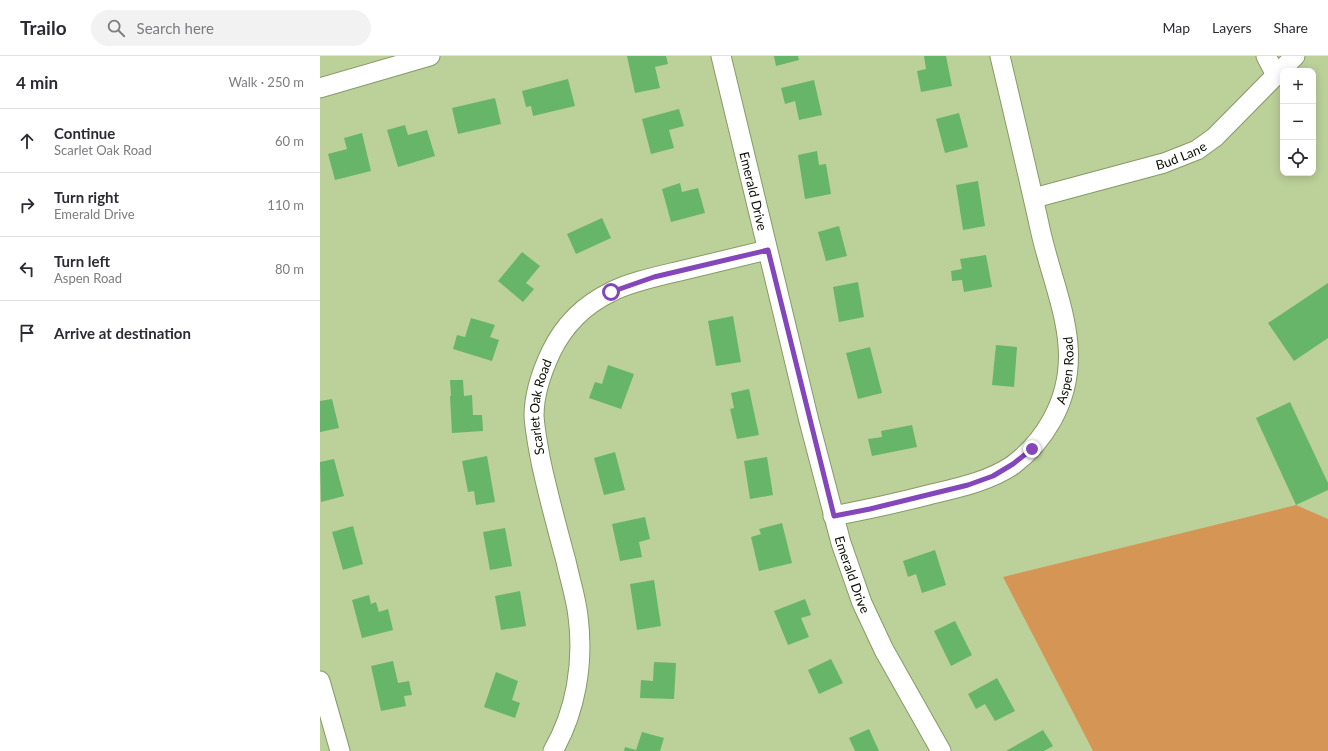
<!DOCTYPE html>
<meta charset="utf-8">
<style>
:root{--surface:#fff;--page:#f2f2f3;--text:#2b2b33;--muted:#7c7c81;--line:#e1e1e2}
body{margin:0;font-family:Lato,sans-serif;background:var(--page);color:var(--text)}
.controls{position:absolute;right:12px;top:12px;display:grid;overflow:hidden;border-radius:8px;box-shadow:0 2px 10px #0003}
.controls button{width:36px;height:36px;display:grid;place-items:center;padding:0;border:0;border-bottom:1px solid var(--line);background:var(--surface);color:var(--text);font:20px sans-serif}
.stop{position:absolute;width:12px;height:12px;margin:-9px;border:3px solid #8346bb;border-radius:50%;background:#fff}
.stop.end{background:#8346bb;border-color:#fff;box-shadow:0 1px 4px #0008}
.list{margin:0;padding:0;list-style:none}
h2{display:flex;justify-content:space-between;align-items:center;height:52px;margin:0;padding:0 16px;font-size:17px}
h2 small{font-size:13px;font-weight:400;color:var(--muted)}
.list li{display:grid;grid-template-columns:26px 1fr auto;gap:12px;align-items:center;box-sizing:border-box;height:64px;padding:0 16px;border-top:1px solid var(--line)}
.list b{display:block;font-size:15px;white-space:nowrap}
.list p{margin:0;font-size:13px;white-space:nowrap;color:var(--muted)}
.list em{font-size:13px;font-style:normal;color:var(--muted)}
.icon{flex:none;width:22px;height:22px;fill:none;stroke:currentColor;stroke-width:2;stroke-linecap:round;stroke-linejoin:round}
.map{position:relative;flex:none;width:1008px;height:695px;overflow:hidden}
header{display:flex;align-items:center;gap:24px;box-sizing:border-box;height:56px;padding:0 20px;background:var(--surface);border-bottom:1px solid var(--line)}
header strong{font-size:19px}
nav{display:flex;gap:22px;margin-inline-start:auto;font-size:14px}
.search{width:280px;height:36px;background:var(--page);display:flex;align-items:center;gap:10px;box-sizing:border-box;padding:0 14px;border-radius:22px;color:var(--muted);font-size:15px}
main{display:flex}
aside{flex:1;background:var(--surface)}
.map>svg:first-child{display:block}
</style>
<header>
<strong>Trailo</strong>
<div class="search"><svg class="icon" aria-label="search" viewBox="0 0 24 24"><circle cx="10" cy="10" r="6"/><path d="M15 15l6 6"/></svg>Search here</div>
<nav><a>Map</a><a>Layers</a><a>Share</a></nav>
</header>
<main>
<aside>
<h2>4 min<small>Walk · 250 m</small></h2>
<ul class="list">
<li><svg class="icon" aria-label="ahead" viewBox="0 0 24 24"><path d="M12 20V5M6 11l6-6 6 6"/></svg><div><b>Continue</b><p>Scarlet Oak Road</p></div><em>60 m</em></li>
<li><svg class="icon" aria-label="right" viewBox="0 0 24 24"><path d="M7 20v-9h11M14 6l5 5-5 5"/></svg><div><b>Turn right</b><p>Emerald Drive</p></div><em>110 m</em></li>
<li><svg class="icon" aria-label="left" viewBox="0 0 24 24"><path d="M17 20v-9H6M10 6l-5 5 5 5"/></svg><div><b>Turn left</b><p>Aspen Road</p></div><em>80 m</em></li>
<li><svg class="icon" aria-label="arrive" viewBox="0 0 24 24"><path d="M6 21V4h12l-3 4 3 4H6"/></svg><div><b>Arrive at destination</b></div></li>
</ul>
</aside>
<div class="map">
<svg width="1008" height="695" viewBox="0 0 1008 695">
<rect width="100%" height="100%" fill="#bcd09a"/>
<path fill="#d59655" d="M 976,449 L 1008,463 L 1008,695 L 773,695 L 683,521 Z"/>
<g fill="#67b569">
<path d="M 307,0 L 346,0 L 348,8 L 335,11 L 340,32 L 315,37 Z"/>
<path d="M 454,0 L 478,0 L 479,4 L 456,10 Z"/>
<path d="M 604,0 L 626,0 L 632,30 L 601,36 L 597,15 L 606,13 Z"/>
<path d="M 248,23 L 255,50 L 213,60 L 211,50 L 206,51 L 202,35 Z"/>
<path d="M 494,24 L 502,59 L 479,64 L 475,45 L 465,48 L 461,32 Z"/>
<path d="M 175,42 L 181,68 L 138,78 L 132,52 Z"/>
<path d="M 359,53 L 364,70 L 349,74 L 354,92 L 331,98 L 322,63 Z"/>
<path d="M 639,57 L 648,91 L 625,97 L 616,63 Z"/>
<path d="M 85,69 L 88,79 L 107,74 L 115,100 L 78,111 L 67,74 Z"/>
<path d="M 42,77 L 51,115 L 15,124 L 8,98 L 27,93 L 24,82 Z"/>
<path d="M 497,95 L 499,109 L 506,108 L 511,138 L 485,143 L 478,99 Z"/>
<path d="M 658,125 L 665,170 L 643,174 L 636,129 Z"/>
<path d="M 360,127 L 362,136 L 378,132 L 385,157 L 351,166 L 342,133 Z"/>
<path d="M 282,162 L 291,182 L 256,198 L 247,178 Z"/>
<path d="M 519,170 L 527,200 L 506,205 L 498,176 Z"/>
<path d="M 202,196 L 220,210 L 206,227 L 214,233 L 203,246 L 178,225 Z"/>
<path d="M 666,199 L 672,231 L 644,236 L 642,224 L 632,225 L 631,215 L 642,213 L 640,203 Z"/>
<path d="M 538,226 L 544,261 L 519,266 L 513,231 Z"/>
<path d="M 1008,227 L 1008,282 L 974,305 L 948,267 Z"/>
<path d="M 413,260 L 421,306 L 396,310 L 388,265 Z"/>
<path d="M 151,262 L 175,269 L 170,281 L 179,284 L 172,305 L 133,293 L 137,279 L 145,281 Z"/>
<path d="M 676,289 L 697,291 L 694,331 L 672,329 Z"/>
<path d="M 550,291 L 562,337 L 538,343 L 526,297 Z"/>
<path d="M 288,309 L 314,318 L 301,353 L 269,342 L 275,326 L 282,328 Z"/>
<path d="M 130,324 L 143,324 L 144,340 L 152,339 L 153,359 L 162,359 L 163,375 L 132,377 L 130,340 L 131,340 Z"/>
<path d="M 429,333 L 439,379 L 417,383 L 410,353 L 414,352 L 411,337 Z"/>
<path d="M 12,343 L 19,372 L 0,376 L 0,345 Z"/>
<path d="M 970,346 L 1008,427 L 1008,434 L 976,449 L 936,362 Z"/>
<path d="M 592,369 L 597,391 L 552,400 L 548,383 L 562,381 L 561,375 Z"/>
<path d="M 295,396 L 305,434 L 284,439 L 274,402 Z"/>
<path d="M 167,400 L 175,446 L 156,449 L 154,435 L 148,436 L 142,405 Z"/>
<path d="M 447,401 L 453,439 L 430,443 L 424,405 Z"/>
<path d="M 14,403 L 24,440 L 1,446 L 0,406 Z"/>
<path d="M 325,461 L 330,483 L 319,486 L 322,501 L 300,505 L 292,468 Z"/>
<path d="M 462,467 L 472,507 L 439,515 L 431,481 L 441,478 L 439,473 Z"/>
<path d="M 33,470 L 43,508 L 23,514 L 12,476 Z"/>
<path d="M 185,472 L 192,510 L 170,514 L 163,476 Z"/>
<path d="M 615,494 L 626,529 L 602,537 L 596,518 L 588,521 L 583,505 Z"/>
<path d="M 334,524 L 341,570 L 317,574 L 310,528 Z"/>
<path d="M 200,535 L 206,570 L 181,574 L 175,540 Z"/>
<path d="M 49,539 L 51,548 L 56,546 L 59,556 L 68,553 L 73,574 L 42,582 L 32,544 Z"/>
<path d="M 485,543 L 491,559 L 481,562 L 489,581 L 468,589 L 454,555 Z"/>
<path d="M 635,565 L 652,599 L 631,610 L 614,575 Z"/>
<path d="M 511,603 L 523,627 L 499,638 L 488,614 Z"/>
<path d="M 73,605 L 78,627 L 89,625 L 92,639 L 84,640 L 86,650 L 61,655 L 51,610 Z"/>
<path d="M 334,606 L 356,607 L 354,643 L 320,642 L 321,624 L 333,625 Z"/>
<path d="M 176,616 L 198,625 L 192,644 L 200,647 L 195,662 L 164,651 Z"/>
<path d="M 677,622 L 695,655 L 675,665 L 665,648 L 656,653 L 648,638 Z"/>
<path d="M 549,673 L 559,695 L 535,695 L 529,682 Z"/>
<path d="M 723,674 L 733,690 L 724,695 L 686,695 Z"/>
<path d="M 322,676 L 344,682 L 340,695 L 304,695 L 305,691 L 316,694 Z"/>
</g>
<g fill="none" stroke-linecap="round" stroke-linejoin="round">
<g stroke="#879a66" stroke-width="21">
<g id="minor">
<path id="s1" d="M 401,0 L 489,365 L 521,487 L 542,547 L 564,594 L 621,695"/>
<path d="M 946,0 L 956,19"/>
<path d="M 0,32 L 110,0"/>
<path id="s2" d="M 714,142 L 844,107 L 877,94 L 895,81 L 975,0"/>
<path id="s3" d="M 513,460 C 545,454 577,447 608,439 C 637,432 668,426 693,409 C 709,397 722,382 732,364 C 768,299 736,242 721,177 C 708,118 694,59 680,0"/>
<path d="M 0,625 L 20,695"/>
<path id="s4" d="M 233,695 C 256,655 264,607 258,560 C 256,542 250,524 246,505 C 237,472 228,439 221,406 C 218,390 215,375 214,360 C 214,338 222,315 231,296 C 244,269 264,249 291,236 C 310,226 339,220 360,215 C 389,208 418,201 447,194"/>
</g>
</g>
<use href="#minor" stroke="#fff" stroke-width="19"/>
</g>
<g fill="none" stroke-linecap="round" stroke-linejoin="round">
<path stroke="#8346bb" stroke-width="5" d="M 291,236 L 334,221 L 448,194 L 514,460 L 550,453 L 648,429 L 673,420 L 693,408 L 712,393"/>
</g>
<g text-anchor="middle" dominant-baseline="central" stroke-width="3" stroke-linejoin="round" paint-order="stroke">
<g font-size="13" fill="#080e00" stroke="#c8dda6">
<text stroke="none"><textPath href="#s2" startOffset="153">Bud Lane</textPath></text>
<text stroke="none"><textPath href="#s1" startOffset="139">Emerald Drive</textPath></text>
<text stroke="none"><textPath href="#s3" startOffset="300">Aspen Road</textPath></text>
<text stroke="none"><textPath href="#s4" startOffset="354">Scarlet Oak Road</textPath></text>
<text stroke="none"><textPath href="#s1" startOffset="535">Emerald Drive</textPath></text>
</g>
</g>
</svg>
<div class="controls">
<button>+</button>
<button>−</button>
<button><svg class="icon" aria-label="locate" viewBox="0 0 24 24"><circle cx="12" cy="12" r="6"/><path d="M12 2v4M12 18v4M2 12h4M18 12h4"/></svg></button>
</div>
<div class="stop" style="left:291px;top:236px"></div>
<div class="stop end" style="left:712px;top:393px"></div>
</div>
</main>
